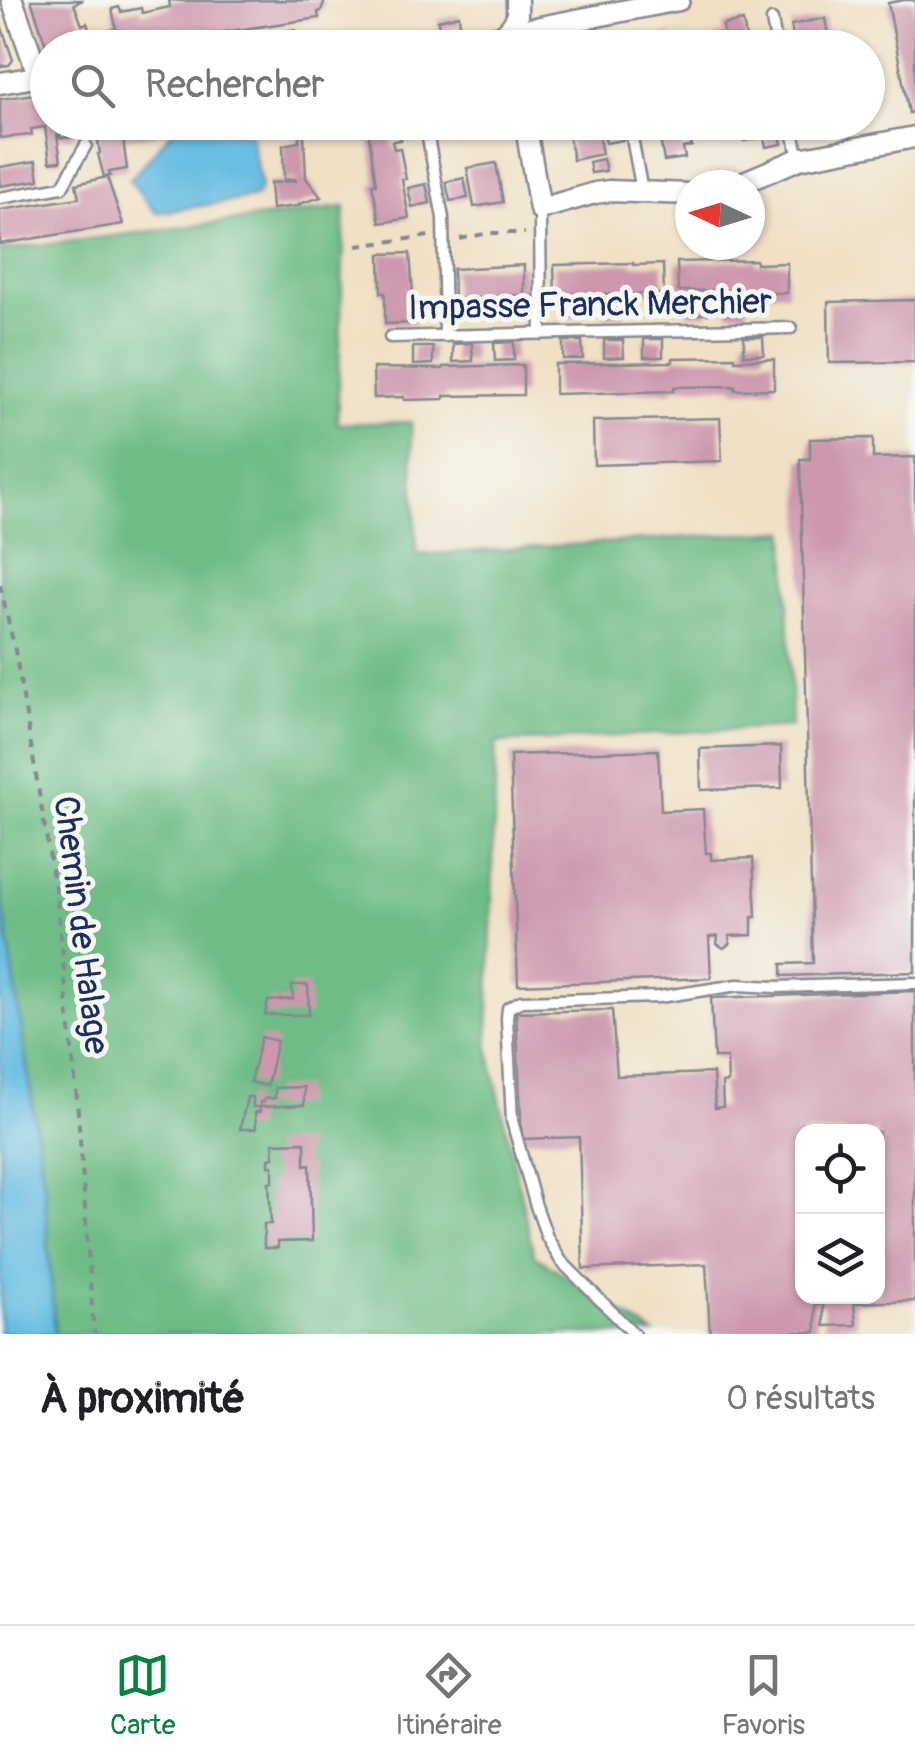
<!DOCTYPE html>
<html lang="fr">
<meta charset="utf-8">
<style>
:root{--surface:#fff;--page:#f2f2f2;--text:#202124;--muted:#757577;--line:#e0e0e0;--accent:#0b8043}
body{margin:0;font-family:Pangolin,sans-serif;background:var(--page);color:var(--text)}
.controls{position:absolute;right:30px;bottom:30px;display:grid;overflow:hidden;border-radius:20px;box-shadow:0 2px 8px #0004}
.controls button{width:90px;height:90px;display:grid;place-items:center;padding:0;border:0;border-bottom:2px solid var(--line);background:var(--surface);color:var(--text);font:50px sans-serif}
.compass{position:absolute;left:675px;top:170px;width:90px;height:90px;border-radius:50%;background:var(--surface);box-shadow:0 2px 8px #0004;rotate:274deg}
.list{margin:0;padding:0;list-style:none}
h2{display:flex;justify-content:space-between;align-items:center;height:130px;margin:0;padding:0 40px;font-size:42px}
h2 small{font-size:32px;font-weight:400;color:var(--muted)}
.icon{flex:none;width:55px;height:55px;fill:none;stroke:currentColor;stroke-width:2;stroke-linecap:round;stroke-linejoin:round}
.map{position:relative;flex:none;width:915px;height:1334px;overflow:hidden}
.search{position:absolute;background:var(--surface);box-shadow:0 2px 8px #0004;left:30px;right:30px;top:30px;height:110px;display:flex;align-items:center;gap:25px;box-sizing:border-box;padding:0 35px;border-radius:55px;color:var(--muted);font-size:38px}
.sheet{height:290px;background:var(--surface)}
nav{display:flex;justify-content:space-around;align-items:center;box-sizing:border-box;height:140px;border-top:2px solid var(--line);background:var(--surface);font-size:28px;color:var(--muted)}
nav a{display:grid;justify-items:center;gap:5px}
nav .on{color:var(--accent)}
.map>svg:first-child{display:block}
</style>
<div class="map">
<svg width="915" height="1334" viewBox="0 0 915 1334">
<rect width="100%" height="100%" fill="#f6f6f2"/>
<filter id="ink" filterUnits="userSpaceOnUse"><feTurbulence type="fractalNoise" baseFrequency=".01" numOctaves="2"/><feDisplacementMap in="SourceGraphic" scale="20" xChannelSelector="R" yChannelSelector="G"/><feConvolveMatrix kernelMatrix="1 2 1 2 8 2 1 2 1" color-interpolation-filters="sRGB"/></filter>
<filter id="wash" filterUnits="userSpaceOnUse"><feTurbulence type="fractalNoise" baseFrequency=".0048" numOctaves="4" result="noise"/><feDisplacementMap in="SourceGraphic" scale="40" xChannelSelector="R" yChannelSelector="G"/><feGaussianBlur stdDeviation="2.25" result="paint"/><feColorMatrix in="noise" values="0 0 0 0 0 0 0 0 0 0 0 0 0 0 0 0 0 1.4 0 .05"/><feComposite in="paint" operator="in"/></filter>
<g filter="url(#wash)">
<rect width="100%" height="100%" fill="#f0e0c4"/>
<path fill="#6ebc86" stroke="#447672" stroke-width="2.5" d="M 345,207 L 337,424 L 411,422 L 417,555 L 786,531 L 792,726 L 496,743 L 488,1046 L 534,1255 L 654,1334 L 55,1334 L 44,1184 L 0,882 L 0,250 Z"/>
<g fill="#62bbe0" stroke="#3e759f" stroke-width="2.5">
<path d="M 248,123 L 261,186 L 256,197 L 156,213 L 130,180 L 179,123 Z"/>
<path d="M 0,882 L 44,1184 L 55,1334 L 0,1334 Z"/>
</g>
<g id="blocks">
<g fill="#cd98ad" fill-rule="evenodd">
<path d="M 31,0 L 83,0 L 74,4 L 82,25 L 87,23 L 95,48 L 47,48 Z"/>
<path d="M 169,0 L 184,1 L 325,0 L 321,11 L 318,12 L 319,18 L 114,48 L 109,31 L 116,28 L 112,9 L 119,7 L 121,12 L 141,8 L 142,13 L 170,7 Z"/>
<path d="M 904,0 L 915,0 L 915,112 L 909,113 L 888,3 Z"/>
<path d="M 459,15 L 460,26 L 439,29 L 438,20 Z"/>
<path d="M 825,18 L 830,48 L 795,48 L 791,25 Z"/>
<path d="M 743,21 L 748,48 L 718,48 L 716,36 L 724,35 L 723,25 Z"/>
<path d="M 1,25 L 13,60 L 9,65 L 0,66 Z"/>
<path d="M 671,35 L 674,48 L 644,48 L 643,41 Z"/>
<path d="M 868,58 L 869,58 L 877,96 L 868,98 Z"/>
<path d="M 48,92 L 48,122 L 70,122 L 73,137 L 60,138 L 60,135 L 57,135 L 61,161 L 50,162 L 45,127 L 31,129 L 32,135 L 0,138 L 0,99 Z"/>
<path d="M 95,122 L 154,122 L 156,134 L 123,139 L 127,169 L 109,172 L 110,176 L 104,177 L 98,154 L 100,153 Z"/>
<path d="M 367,122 L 398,122 L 401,140 L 392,141 L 394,149 L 400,148 L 406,179 L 402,179 L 409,218 L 380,223 L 372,184 L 376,184 Z"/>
<path d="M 452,122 L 482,122 L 484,134 L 455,139 Z"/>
<path d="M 566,122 L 596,122 L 602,154 L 573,160 Z"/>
<path d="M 620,122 L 623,140 L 606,143 L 602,124 Z"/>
<path d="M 657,122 L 687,122 L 692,146 L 683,148 L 685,158 L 664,161 Z"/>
<path d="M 731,122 L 761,122 L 764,137 L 744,141 L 742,131 L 733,133 Z"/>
<path d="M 299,134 L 304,134 L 306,178 L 321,197 L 299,204 L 299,206 L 272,209 L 270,183 L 296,181 L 295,179 L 284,180 L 283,145 L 299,142 Z"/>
<path d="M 780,134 L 782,144 L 766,147 L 764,137 Z"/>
<path d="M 603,159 L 606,171 L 591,173 L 589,162 Z"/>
<path d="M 36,161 L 39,180 L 0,186 L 0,167 Z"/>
<path d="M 496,163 L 503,202 L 474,207 L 467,168 Z"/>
<path d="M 107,177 L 123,224 L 0,244 L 0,210 L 79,198 L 76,184 Z"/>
<path d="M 464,178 L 468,198 L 450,201 L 446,182 Z"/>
<path d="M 426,184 L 430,203 L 412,207 L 408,188 Z"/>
<path d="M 410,253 L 415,323 L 385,324 L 385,293 L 381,293 L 380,254 Z"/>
<path d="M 756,260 L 756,264 L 787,263 L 787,293 L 756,293 L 756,290 L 678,291 L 677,262 Z"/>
<path d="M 633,263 L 633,265 L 663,264 L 664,294 L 555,294 L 554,265 Z"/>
<path d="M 524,265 L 524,295 L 454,299 L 453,269 Z"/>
<path d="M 727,295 L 747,295 L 747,313 L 728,313 Z"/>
<path d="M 688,296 L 707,296 L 708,314 L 688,314 Z"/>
<path d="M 623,297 L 624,315 L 604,316 L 604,298 Z"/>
<path d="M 584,298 L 584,316 L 564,317 L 564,299 Z"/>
<path d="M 915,300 L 915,362 L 829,363 L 828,302 Z"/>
<path d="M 744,337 L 763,337 L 764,355 L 744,355 Z"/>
<rect x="644" y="339" width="19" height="18"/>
<path d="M 604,340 L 623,340 L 624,357 L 604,358 Z"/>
<path d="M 563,341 L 582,341 L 583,359 L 563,359 Z"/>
<path d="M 514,342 L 514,360 L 495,361 L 494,343 Z"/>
<path d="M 472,343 L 473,361 L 453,362 L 453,344 Z"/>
<path d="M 413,347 L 433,347 L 433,364 L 413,365 Z"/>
<path d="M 735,357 L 735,360 L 774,359 L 774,389 L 735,390 L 735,386 L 674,387 L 674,391 L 555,394 L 555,364 L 673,362 L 673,358 Z"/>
<path d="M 523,365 L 523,395 L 444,396 L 444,399 L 404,400 L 404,397 L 374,398 L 373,368 L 443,369 L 443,367 Z"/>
<path d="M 720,418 L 722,461 L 594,465 L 593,421 Z"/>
<path d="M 873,438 L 873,458 L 915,457 L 915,972 L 782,976 L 782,964 L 813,963 L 800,459 L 810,459 L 810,439 Z"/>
<path d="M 781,746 L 782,788 L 701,790 L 700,749 Z"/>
<path d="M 658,750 L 661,811 L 703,809 L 706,853 L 711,853 L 711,860 L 753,858 L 756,917 L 752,917 L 752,935 L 729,936 L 730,943 L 724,948 L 717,944 L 718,936 L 709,937 L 711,978 L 518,985 L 510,755 Z"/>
<path d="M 292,985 L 308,985 L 309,1015 L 265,1015 L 268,1001 L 293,999 Z"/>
<path d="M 915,991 L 915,1301 L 854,1303 L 856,1325 L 824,1326 L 823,1304 L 815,1305 L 816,1332 L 710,1334 L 706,1264 L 583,1269 L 579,1137 L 522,1139 L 516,1012 L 612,1010 L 617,1076 L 713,1073 L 715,1108 L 723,1107 L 722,1083 L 728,1082 L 727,1058 L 714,1058 L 711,998 ZM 802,1132 L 878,1132 L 878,1296 L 802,1296 Z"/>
<path d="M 261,1037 L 277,1041 L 267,1086 L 250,1082 Z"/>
<path d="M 304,1087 L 304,1105 L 260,1107 L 260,1102 L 264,1102 L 264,1099 L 275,1098 L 275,1088 Z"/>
<path d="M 247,1097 L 253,1097 L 253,1107 L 260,1107 L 260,1112 L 255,1112 L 256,1129 L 240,1129 Z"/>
<path d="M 305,1142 L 305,1165 L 310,1164 L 312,1241 L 277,1242 L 278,1248 L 264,1248 L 264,1224 L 271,1224 L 269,1182 L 273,1182 L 273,1166 L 269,1166 L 269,1158 L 274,1157 L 273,1143 Z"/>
</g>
</g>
</g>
<g filter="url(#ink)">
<use href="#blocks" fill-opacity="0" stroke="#868891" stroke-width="2.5"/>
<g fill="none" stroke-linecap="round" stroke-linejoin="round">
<g stroke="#868891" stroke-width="15">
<g id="service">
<path d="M 772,20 L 777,48"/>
<path d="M 425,122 L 443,218 L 445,336"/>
<path d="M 629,122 L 642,191"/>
<path d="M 791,122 L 799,159"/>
<path d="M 0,198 L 62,187 L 86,145"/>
<path d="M 540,209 L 541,334"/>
<path d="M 390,337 L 791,328"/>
<path d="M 634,1334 L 561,1261 L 547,1237 L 535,1203 L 512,1121 L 507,1018 L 508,1008 L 521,1001 L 659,997 L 738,985 L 776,987 L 915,983"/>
</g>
</g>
<g stroke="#868891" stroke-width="25">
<g id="minor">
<path d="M 12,0 L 39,77"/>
<path d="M 247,48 L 292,41 L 303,48"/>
<path d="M 435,48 L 502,36 L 512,26 L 517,17 L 517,0"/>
<path d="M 516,48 L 519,36 L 530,29 L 679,0"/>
<path d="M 0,83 L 48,75"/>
<path d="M 525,122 L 540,209 L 595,193 L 609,191 L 690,194"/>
<path d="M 737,185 L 799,159 L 915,137"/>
</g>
</g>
<g stroke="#868891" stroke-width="4" stroke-dasharray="8 8" stroke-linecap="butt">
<path d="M 460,239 L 489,233 L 525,233"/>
<path d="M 357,246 L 429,236"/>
<path d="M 0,585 L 15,650 L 57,900 L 77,1099 L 94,1334"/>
</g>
<use href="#service" stroke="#fff" stroke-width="10"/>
<use href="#minor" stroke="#fff" stroke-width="20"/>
</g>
</g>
<g text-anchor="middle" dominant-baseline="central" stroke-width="10" stroke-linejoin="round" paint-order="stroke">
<g font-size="35" fill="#1b2f5e" stroke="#f6f6f2">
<text transform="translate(590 305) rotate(-1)">Impasse Franck Merchier</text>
<text transform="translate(81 925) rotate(83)">Chemin de Halage</text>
</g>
</g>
</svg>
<div class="controls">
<button><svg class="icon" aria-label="locate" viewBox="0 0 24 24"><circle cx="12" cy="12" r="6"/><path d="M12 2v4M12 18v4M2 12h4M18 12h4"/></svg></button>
<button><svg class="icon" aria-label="layers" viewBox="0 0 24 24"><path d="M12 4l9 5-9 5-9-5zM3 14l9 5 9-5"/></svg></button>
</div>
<svg class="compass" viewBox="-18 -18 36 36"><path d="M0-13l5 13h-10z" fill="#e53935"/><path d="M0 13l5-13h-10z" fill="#757577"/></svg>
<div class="search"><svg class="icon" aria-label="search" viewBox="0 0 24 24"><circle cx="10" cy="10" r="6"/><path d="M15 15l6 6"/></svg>Rechercher</div>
</div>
<section class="sheet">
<h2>À proximité<small>0 résultats</small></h2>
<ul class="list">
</ul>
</section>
<nav>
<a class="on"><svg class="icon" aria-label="map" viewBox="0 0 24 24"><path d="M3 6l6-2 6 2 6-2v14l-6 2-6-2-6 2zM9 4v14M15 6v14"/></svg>Carte</a>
<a><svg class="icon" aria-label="directions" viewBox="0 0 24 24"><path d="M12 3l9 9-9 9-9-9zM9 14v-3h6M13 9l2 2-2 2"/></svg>Itinéraire</a>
<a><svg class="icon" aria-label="saved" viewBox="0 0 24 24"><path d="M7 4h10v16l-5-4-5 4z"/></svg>Favoris</a>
</nav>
